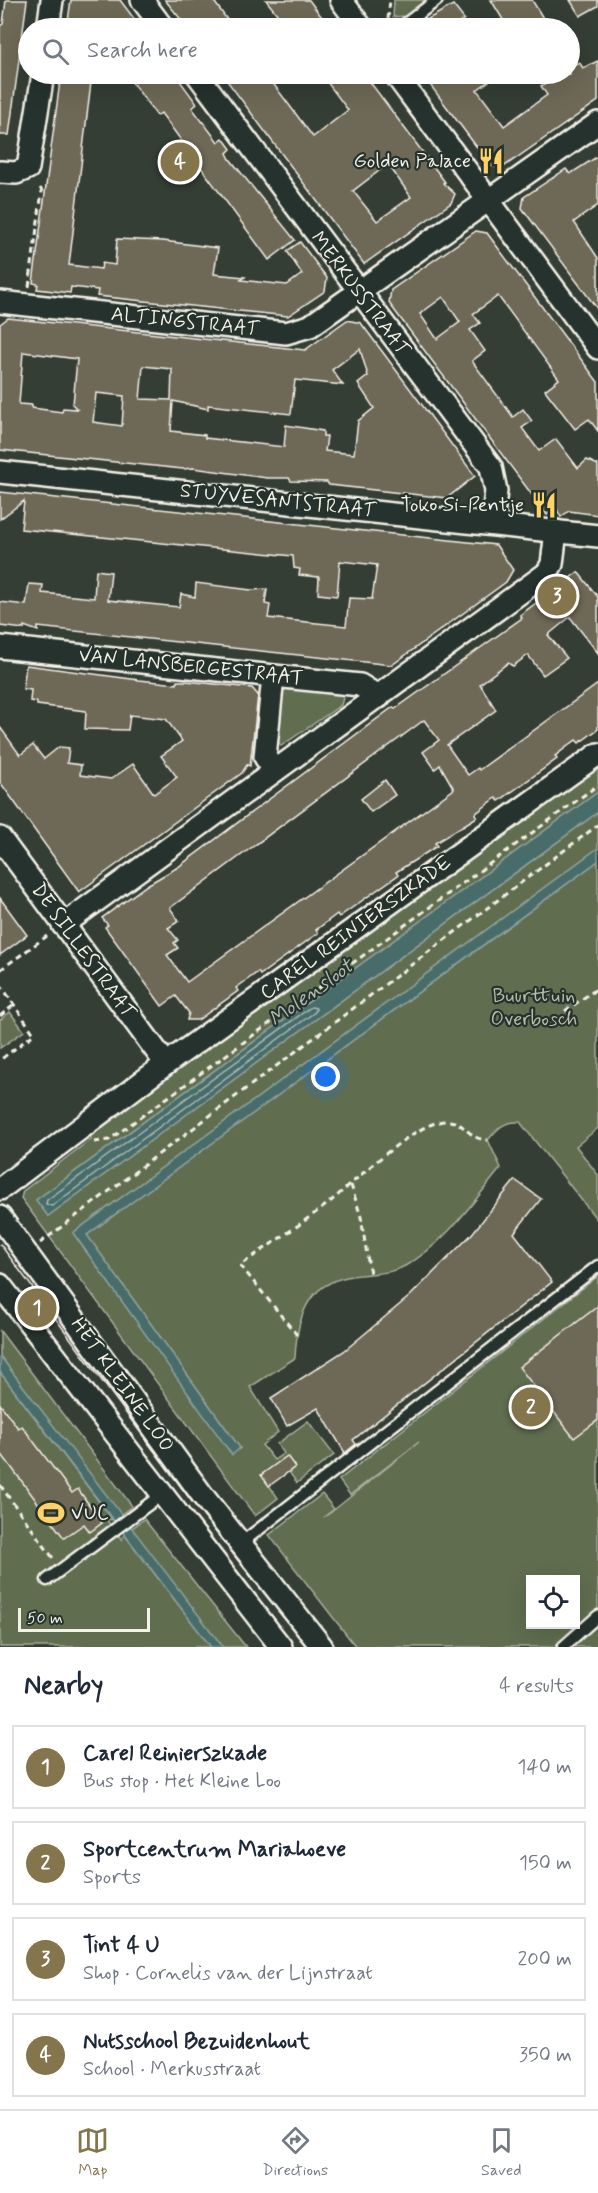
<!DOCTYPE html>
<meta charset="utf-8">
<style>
:root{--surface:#fff;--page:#f6f6f7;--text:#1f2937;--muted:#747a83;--line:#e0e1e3;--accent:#84754c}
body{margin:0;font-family:Mynerve,sans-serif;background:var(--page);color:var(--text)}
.controls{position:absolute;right:18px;bottom:18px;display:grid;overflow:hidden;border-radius:0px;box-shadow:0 6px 24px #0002}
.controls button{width:54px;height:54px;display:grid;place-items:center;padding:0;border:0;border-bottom:2px solid var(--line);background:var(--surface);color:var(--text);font:30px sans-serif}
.scale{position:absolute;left:18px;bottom:15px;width:132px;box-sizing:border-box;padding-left:6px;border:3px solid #f4f1e8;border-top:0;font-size:16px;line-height:21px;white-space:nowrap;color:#f4f1e8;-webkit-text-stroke:4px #26332d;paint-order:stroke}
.you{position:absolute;left:326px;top:1077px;width:21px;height:21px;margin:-15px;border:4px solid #fff;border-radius:50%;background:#1a73e8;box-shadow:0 0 0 9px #1a73e833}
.badge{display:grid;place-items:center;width:39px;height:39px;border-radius:50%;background:var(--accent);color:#fff;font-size:20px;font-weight:700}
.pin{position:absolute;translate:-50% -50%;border:3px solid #fff;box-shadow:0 2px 6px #0006}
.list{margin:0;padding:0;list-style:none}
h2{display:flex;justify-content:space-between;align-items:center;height:78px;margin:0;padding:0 24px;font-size:26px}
h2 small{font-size:20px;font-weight:400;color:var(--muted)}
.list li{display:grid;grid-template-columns:39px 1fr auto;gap:18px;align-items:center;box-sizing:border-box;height:84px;margin:0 12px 12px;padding:0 12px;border:2px solid var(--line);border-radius:0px}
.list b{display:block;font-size:22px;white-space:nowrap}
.list p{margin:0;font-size:20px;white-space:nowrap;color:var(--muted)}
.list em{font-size:20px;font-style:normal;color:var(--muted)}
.icon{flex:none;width:33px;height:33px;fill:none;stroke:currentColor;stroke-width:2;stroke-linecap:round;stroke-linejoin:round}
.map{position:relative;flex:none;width:598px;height:1647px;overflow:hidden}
.search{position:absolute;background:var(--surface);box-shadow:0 6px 24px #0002;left:18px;right:18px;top:18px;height:66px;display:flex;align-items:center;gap:15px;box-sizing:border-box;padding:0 21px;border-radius:33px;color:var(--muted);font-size:22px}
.sheet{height:462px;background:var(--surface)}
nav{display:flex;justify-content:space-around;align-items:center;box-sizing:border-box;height:84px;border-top:2px solid var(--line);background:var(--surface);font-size:16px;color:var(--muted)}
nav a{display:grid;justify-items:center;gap:3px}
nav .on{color:var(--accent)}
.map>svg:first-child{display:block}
</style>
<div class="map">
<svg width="598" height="1647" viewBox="0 0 598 1647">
<rect width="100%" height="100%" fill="#343e35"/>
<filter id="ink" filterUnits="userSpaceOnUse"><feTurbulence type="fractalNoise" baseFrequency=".0167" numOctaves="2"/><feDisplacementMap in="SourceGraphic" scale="12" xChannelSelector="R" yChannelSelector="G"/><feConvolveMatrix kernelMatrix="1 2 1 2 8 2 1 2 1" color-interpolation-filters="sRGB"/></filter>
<g filter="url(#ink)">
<g fill="#606d4f" stroke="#aaaf9c" stroke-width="1.5" fill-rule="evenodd">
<path d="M 394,0 L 426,0 L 405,16 L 393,17 Z"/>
<path d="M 289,686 L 340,693 L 343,698 L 341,705 L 281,746 L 277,741 L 281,693 Z"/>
<path d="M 598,763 L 598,792 L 36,1200 L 48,1216 L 598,812 L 598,848 L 73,1233 L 232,1454 L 240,1448 L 87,1235 L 598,861 L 598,1128 L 576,1146 L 598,1175 L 598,1221 L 520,1122 C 504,1121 498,1128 488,1140 L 501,1168 C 473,1202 444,1245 405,1266 C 390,1274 376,1273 360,1275 C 310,1279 297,1312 295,1358 L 250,1387 L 278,1432 L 262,1445 L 274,1460 L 284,1453 L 277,1444 L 308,1421 L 334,1455 L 297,1483 L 289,1472 L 295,1467 L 262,1475 L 278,1498 L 255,1516 L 21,1198 L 23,1191 L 91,1139 L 90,1130 Z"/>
<path d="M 10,1012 L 24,1031 L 0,1048 L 0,1020 Z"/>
<path d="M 598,1276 L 598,1647 L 356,1647 L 269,1535 L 322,1494 L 334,1509 L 324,1517 L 330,1513 L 419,1442 L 350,1495 L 339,1480 ZM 530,1580 L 576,1580 L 576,1624 L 530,1624 Z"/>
<path d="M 0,1331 L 132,1506 L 120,1515 L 0,1356 Z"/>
<path d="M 0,1372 L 113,1520 L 106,1519 L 122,1540 L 124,1534 L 211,1647 L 0,1647 Z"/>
<path d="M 144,1519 L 246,1647 L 223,1647 L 131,1529 Z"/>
</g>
<g fill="#476c6b" stroke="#8ca19d" stroke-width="1.5">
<path d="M 598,792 L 598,812 L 48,1216 L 36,1200 Z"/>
<path d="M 598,848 L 598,861 L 87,1235 L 240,1448 L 232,1455 L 73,1233 Z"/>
<path d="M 0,1356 L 223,1647 L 211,1647 L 0,1372 Z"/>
</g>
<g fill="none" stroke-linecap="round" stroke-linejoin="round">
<path stroke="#afbcb6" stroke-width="1.5" d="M 311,1007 L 316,1008 L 315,1012 L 52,1206 L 46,1204 L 47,1200 Z"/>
</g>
<g fill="#6e6857" stroke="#f4f1e8" stroke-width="1.5" fill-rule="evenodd">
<path d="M 6,0 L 27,0 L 9,135 L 0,135 L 0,26 L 3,24 Z"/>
<path d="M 71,0 L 120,0 L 141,28 L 67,28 Z"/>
<path d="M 165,0 L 213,0 L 233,28 L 188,28 Z"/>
<path d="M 266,0 L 309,0 L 330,28 L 288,28 Z"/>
<path d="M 491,0 L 532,0 L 549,28 L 508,28 Z"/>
<path d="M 570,0 L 598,0 L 598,6 L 580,16 Z"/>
<path d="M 453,5 L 464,19 L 452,28 L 412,28 Z"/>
<path d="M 598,61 L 598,101 L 502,168 L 491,166 L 422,74 L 483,74 L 489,81 L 477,90 L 504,126 L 547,95 L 541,86 L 558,75 L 570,74 L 570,68 L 579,62 L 583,68 Z"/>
<path d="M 61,74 L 92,74 L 69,265 L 101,269 L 102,263 L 115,265 L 117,239 L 163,241 L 218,248 L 214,274 L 245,277 L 241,280 L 287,285 L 302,274 L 287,251 L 300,242 L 327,278 L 325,291 L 288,316 L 97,296 L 98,290 L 71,287 L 70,293 L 37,289 L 38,284 L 33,283 Z"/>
<path d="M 126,74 L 175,74 L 197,104 L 192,108 L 218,142 L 223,138 L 231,149 L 227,153 L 230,159 L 295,240 L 269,260 L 161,113 L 157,116 Z"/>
<path d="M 222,74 L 266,74 L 313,137 L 348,110 L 321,74 L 364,74 L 445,182 L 443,183 L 455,194 L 451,203 L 364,264 ZM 388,164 L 411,197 L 377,221 L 353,191 Z"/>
<path d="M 598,156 L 598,205 L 574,222 L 598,258 L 598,310 L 522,208 L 524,197 L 566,169 L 570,174 Z"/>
<path d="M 476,231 L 487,233 L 598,382 L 598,431 L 589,419 L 575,429 L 548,394 L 545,390 L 559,379 L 498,296 L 473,314 L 480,323 L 470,330 L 485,351 L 472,361 L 513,417 L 523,409 L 532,421 L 522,428 L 539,451 L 556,439 L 578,468 L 587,460 L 598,465 L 598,515 L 569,511 L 561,517 L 556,508 L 547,515 L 389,303 L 391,290 ZM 443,297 L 460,322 L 437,339 L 420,314 Z"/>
<path d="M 8,318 L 305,350 L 347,320 L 361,323 L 475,476 L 447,498 L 329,485 L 327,482 L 291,481 L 289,478 L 267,478 L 193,468 L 183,469 L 0,450 L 0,324 ZM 360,349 L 368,376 L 358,384 L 374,408 L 358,421 L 354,454 L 325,451 L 327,436 L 323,436 L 323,431 L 286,425 L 284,447 L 205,438 L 205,435 L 171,431 L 173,401 L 208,409 L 208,405 L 291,414 L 295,380 L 343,385 L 332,370 ZM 23,352 L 77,359 L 73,405 L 77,409 L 63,408 L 62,412 L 32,408 L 32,405 L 19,404 ZM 143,366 L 172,369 L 171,400 L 140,399 ZM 96,393 L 124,396 L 122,426 L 93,422 Z"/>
<path d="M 0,492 L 496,545 L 513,570 L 506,582 L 392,665 L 38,627 L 38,631 L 24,626 L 24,629 L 0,626 L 0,602 L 26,605 L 29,584 L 43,585 L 42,593 L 94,598 L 96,570 L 111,572 L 108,600 L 179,607 L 181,594 L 195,597 L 196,583 L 251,590 L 267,589 L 265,604 L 270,605 L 268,618 L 346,626 L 349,598 L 372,599 L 377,565 L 340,561 L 337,596 L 318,594 L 319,577 L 299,575 L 300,569 L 294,568 L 293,556 L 21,529 L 24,501 L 0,519 Z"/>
<path d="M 578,572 L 598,597 L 598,653 L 570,617 L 548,635 L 567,658 L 543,675 L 528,655 L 513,666 L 508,663 L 480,684 L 496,710 L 447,745 L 468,775 L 478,768 L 479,770 L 598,684 L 598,729 L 579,743 L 576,740 L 555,756 L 557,759 L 499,801 L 496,798 L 475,814 L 477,817 L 435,843 L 437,846 L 396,872 L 398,875 L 339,917 L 337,914 L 316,930 L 318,933 L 260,975 L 258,972 L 236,988 L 238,991 L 198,1020 L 187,1020 L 189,1013 L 176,996 L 162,1006 L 105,927 L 108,925 L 102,918 L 147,885 L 178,867 L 393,707 L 395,709 L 522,618 L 520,615 ZM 424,720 L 439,740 L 423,752 L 435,769 L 440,765 L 454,789 L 187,982 L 167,955 L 178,948 L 174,943 L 178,940 L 168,928 L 179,921 L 170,908 Z"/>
<path d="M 26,665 L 139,680 L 177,684 L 177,681 L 186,681 L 252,688 L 258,695 L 250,766 L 247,765 L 242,773 L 79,892 L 0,782 L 0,727 L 20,755 L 33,745 L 44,759 L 59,747 L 69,748 L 67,763 L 81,765 L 80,775 L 111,779 L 133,764 L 154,794 L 177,777 L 161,756 L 182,741 L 166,719 L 130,715 L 128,730 L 85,729 L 86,711 L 37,705 L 37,702 L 30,701 L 31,690 L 23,689 Z"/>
<path d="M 385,780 L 395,795 L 371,812 L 361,799 Z"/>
<path d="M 0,898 L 27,935 L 0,955 Z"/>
<path d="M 515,1180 L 541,1199 L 514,1233 L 552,1282 L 353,1440 L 356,1444 L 345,1453 L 318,1408 L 287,1426 L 271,1398 L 344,1351 L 410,1296 L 471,1235 Z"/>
<path d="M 598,1306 L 598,1420 L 574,1438 L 519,1367 Z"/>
<path d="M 0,1404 L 18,1428 L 22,1426 L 72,1493 L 78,1489 L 102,1523 L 90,1532 L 84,1524 L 64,1538 L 0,1452 Z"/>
<path d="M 287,1456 L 295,1467 L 269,1486 L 261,1475 Z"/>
</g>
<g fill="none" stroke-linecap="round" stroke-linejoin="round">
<g stroke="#f4f1e8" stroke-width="15">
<g id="lane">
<path d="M 400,28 L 437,0"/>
<path d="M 240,1544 L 598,1266"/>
<path d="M 47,1580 L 161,1495"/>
<path d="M 563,1647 L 598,1616"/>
</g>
</g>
<g stroke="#f4f1e8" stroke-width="26">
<g id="street">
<path d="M 142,0 L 163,28"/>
<path d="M 341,0 L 362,28"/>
<path d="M 48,28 L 52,0"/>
<path d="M 197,74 L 491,467 L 496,491 L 492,523"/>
<path d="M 395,74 L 598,348"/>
<path d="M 0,172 L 16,173 L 28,168 L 43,74"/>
<path d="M 0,302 L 286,333 L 310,326 L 598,123"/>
<path d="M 0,472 L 598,536"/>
<path d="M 0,647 L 360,685 L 379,697"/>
<path d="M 273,676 L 265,757 L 274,770"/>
<path d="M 0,838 L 166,1064"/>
<path d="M 63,925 L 547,573 L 552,564 L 556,531"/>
<path d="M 0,1189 L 166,1064 L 598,754"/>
<path d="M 0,1217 L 203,1496 L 322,1647"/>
<path d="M 0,1285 L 281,1647"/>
</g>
</g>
<g stroke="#f4f1e8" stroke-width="3" stroke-dasharray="6 4.5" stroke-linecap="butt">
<path d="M 388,19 L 390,0"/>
<path d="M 29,287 L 42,191 L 38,185"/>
<path d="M 0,970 L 47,936"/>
<path d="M 0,984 L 34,1034 L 0,1060"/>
<path d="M 565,1011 L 598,988"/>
<path d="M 0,1016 L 14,1005"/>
<path d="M 94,1142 L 109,1140 L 598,785"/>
<path d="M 351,1185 L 361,1217 L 370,1274"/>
<path d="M 40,1243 L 598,825"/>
<path d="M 297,1335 L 240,1265 C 269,1246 298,1226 326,1205 C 354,1183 412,1123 445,1121 C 465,1119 467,1140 488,1140"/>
<path d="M 0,1485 L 53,1558"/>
</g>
<use href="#lane" stroke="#26332d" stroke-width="10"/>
<use href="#street" stroke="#26332d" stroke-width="21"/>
<path stroke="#f4f1e8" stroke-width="1.5" d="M 0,1244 L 193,1503 L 307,1647"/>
</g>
</g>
<defs>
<g id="restaurant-bare" transform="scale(2.07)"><path d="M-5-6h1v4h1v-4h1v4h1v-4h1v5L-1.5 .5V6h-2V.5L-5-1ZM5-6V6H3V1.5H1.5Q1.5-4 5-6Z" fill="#ffd166" stroke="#26332d" stroke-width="2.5" paint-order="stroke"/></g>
<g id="stadium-bare" transform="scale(2.07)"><path d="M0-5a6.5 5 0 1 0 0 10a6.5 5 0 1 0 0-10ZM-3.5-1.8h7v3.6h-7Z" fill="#ffd166" stroke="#26332d" stroke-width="2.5" paint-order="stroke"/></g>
</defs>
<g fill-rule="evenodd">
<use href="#restaurant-bare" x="491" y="161"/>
<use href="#restaurant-bare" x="544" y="505"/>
<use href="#stadium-bare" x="51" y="1513"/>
</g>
<g text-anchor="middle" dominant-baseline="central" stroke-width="4.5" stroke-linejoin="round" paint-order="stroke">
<g font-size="20" fill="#f4f1e8" stroke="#26332d" text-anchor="end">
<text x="471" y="161">Golden Palace</text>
<text x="524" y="505">Toko Si-Pentje</text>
<text x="71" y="1513" text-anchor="start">VUC</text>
</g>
<g font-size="20" fill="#f4f1e8" stroke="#26332d">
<text transform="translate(360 294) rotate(53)">MERKUSSTRAAT</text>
<text transform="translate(185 322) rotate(6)">ALTINGSTRAAT</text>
<text transform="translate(278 501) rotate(6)">STUYVESANTSTRAAT</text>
<text transform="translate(191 667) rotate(6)">VAN LANSBERGESTRAAT</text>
<text transform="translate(356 928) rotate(-36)">CAREL REINIERSZKADE</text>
<text transform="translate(83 951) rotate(54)">DE SILLESTRAAT</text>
<text transform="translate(122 1385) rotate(54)">HET KLEINE LOO</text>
</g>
<g font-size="20" fill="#b9bcab" stroke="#26332d">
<text x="534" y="996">Buurttuin<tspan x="534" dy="23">Overbosch</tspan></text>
</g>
<g font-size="21" font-style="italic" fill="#afbcb6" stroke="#26332d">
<text transform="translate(311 993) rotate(-36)">Molensloot</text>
</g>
</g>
</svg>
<div class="controls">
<button><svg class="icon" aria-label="locate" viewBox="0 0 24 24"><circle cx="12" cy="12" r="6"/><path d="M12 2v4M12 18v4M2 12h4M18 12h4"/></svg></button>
</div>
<div class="scale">50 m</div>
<div class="you"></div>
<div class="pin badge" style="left:37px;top:1308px">1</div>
<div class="pin badge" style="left:531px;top:1407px">2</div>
<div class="pin badge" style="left:557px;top:596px">3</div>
<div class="pin badge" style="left:180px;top:162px">4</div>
<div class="search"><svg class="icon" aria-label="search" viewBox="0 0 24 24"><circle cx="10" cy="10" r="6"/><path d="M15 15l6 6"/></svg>Search here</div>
</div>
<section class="sheet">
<h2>Nearby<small>4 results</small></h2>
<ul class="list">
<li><span class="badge">1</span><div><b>Carel Reinierszkade</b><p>Bus stop · Het Kleine Loo</p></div><em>140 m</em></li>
<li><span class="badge">2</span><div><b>Sportcentrum Mariahoeve</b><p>Sports</p></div><em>150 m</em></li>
<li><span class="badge">3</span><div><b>Tint 4 U</b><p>Shop · Cornelis van der Lijnstraat</p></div><em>200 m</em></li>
<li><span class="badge">4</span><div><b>Nutsschool Bezuidenhout</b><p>School · Merkusstraat</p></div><em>350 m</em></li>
</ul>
</section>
<nav>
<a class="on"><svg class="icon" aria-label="map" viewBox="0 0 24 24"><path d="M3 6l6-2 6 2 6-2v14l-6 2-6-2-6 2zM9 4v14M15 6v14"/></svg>Map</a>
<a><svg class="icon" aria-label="directions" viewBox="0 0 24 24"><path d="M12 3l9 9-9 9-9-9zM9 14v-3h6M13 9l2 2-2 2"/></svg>Directions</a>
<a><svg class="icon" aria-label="saved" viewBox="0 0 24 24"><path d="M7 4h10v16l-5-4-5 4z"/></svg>Saved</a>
</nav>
